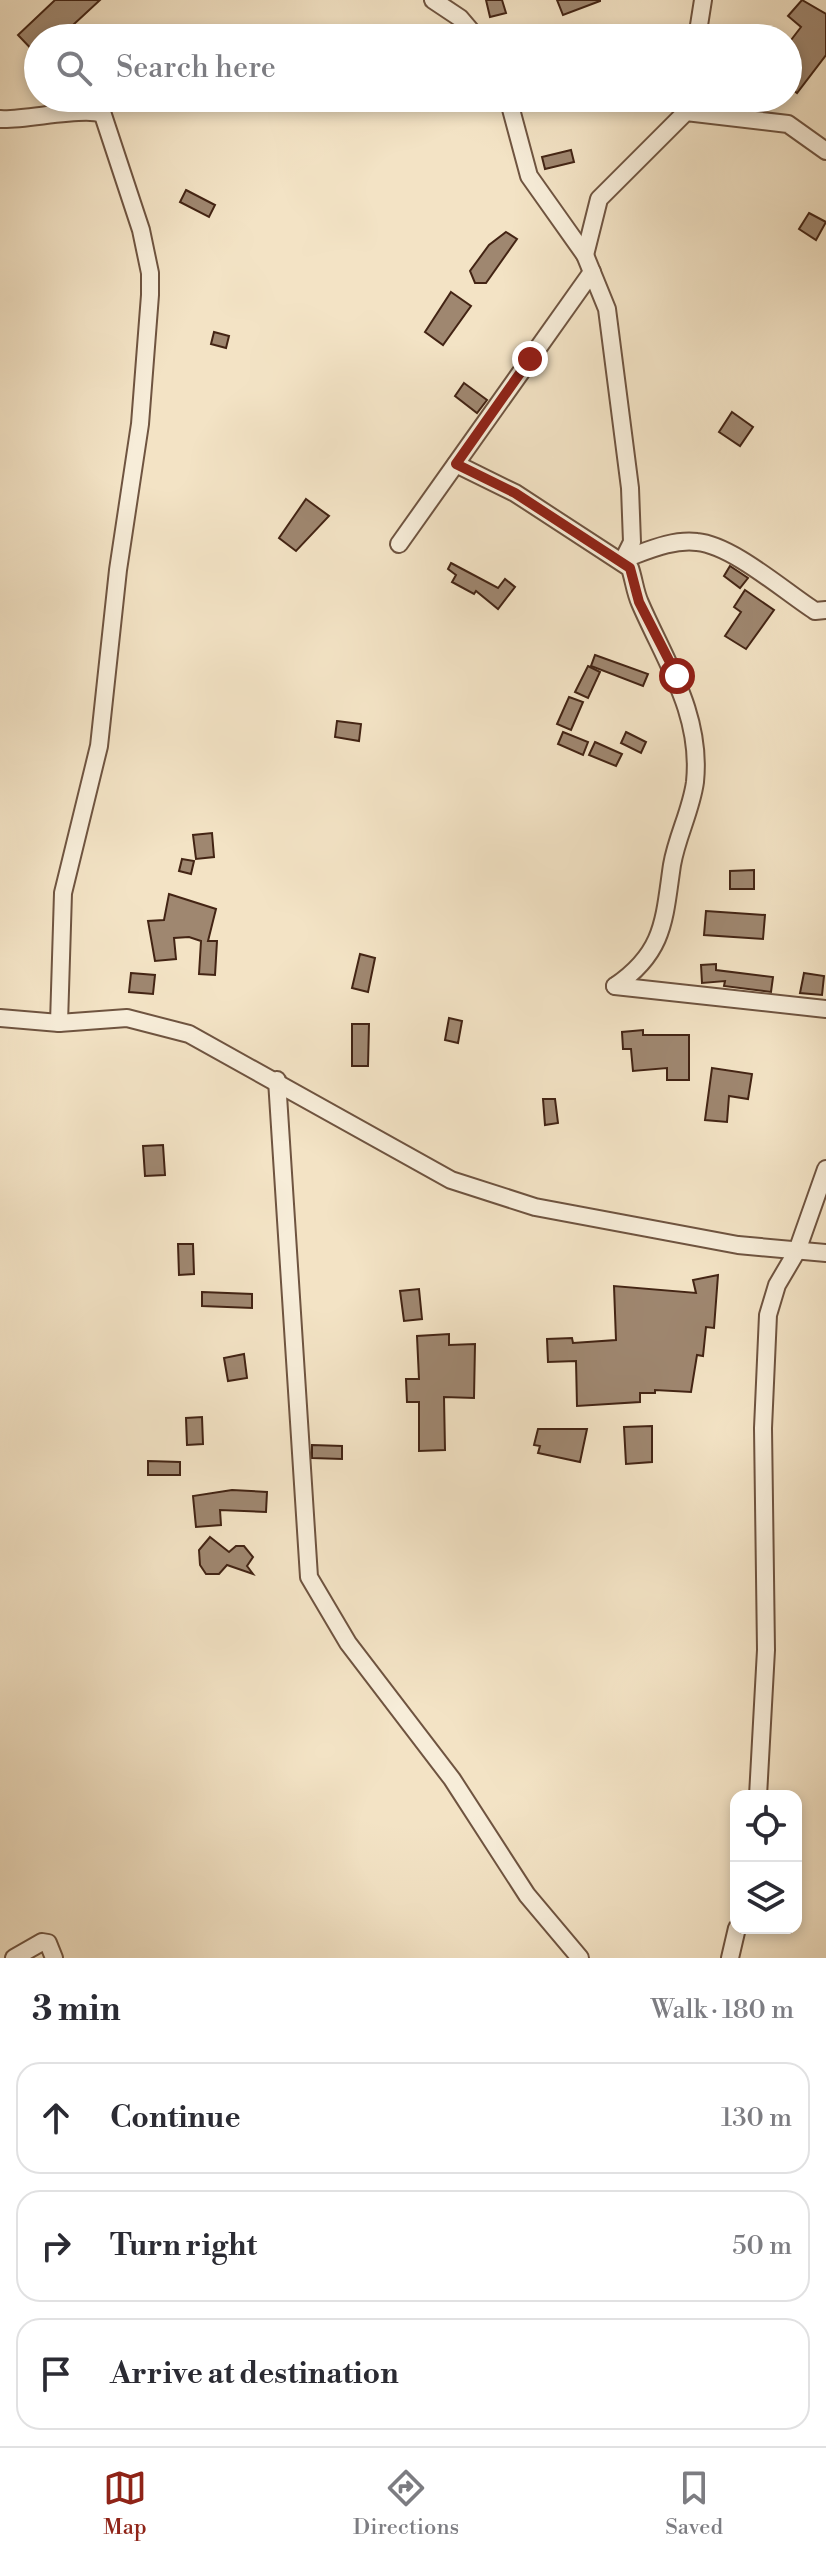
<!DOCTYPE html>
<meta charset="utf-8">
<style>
:root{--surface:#fff;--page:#f7f7f7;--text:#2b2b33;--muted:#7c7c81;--line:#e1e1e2;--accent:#8f2418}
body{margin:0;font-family:"Libre Bodoni",serif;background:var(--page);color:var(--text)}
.controls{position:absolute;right:24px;bottom:24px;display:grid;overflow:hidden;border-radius:16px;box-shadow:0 4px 12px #0003}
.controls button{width:72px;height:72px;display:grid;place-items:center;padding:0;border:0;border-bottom:2px solid var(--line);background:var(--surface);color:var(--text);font:40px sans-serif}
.stop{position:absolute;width:24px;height:24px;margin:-18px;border:6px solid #8f2418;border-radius:50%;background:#fff}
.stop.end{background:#8f2418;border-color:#fff;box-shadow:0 2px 8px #0008}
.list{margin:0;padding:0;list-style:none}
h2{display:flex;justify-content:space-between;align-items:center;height:104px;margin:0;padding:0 32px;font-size:34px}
h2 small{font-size:26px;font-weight:400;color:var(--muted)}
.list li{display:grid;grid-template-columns:52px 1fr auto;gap:24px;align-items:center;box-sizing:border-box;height:112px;margin:0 16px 16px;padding:0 16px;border:2px solid var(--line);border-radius:24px}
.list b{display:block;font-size:30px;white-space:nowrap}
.list em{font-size:26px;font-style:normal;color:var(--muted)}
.icon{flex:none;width:44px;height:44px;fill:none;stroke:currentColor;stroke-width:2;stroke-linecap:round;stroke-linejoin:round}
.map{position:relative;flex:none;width:826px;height:1958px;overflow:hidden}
.search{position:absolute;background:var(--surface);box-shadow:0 4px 12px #0003;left:24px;right:24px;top:24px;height:88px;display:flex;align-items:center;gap:20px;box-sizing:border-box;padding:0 28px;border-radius:44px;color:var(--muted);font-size:30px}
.sheet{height:488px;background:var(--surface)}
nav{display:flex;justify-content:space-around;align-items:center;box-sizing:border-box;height:112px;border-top:2px solid var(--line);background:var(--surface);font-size:22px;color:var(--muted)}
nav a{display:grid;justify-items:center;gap:4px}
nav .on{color:var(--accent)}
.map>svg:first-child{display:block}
</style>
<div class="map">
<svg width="826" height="1958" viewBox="0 0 826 1958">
<rect width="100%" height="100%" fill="#f3e3c5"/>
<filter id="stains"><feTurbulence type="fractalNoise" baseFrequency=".0025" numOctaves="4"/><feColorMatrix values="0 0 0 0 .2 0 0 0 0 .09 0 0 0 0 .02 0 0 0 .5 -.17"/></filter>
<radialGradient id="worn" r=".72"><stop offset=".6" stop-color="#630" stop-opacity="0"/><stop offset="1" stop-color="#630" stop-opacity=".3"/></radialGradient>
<g fill="#9f8770" stroke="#432414" stroke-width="2">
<path d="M 55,0 L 100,0 L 59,38 L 38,38 L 38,56 L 18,35 Z"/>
<path d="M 486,0 L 502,0 L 506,13 L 490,17 Z"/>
<path d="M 557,0 L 600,0 L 600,1 L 563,15 Z"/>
<path d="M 802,0 L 826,14 L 826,55 L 797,93 L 788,86 L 788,44 L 801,27 L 788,16 Z"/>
<path d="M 571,150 L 574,162 L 545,169 L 542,157 Z"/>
<path d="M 186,190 L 215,205 L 209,217 L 180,202 Z"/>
<path d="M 809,213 L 826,222 L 816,240 L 799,229 Z"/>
<path d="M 506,232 L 517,239 L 486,283 L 475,283 L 470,271 L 489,245 Z"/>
<path d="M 451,292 L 471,306 L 443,345 L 425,332 Z"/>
<path d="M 214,332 L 229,336 L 226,348 L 211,344 Z"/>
<path d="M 464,383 L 487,400 L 477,413 L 455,396 Z"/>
<path d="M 732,412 L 753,427 L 740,446 L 719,432 Z"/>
<path d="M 306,499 L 329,516 L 296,551 L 279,538 Z"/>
<path d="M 451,563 L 498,588 L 505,579 L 515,587 L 498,609 L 476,591 L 474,594 L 452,582 L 456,575 L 448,569 Z"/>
<path d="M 730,566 L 748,578 L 740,588 L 724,576 Z"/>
<path d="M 745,590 L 774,610 L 746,649 L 725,636 L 741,612 L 734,607 Z"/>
<path d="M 595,655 L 648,674 L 643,686 L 591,666 Z"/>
<path d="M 588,666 L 600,672 L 588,698 L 575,692 Z"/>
<path d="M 569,697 L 583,702 L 571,730 L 557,724 Z"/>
<path d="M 337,721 L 361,724 L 359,741 L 335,737 Z"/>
<path d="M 563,732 L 588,742 L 583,755 L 558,744 Z"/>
<path d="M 626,732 L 646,742 L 641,753 L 621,743 Z"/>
<path d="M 595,742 L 622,754 L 616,766 L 589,755 Z"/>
<path d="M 212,833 L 214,857 L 196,859 L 193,835 Z"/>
<path d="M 182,859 L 194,861 L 191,874 L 179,871 Z"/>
<path d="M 754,870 L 754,889 L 730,889 L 730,871 Z"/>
<path d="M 169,894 L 216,909 L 208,941 L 217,941 L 215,975 L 199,974 L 201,941 L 189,937 L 174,938 L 176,959 L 155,961 L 148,921 L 164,920 Z"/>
<path d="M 706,911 L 765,915 L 763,939 L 704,935 Z"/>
<path d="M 360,954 L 375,958 L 368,992 L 352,988 Z"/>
<path d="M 716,964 L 716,970 L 773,977 L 771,992 L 724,986 L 725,981 L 702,983 L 701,965 Z"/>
<path d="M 131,973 L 155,975 L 153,994 L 129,992 Z"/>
<path d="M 804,973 L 824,976 L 822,995 L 800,993 Z"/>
<path d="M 449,1018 L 462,1021 L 458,1043 L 445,1040 Z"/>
<path d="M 352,1024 L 369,1024 L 368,1066 L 352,1066 Z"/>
<path d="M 643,1030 L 643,1035 L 689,1035 L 689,1080 L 667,1080 L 667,1068 L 633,1071 L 631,1049 L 623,1049 L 622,1032 Z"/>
<path d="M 712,1068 L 752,1074 L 748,1099 L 729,1096 L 727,1122 L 705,1120 Z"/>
<path d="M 543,1099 L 555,1099 L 558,1123 L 545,1125 Z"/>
<path d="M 163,1145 L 165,1175 L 145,1176 L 143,1146 Z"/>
<path d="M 178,1244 L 193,1244 L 194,1274 L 179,1275 Z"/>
<path d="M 718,1275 L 714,1328 L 706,1327 L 703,1356 L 697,1355 L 691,1392 L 655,1390 L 655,1393 L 640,1393 L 640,1402 L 577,1406 L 576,1361 L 548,1362 L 547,1339 L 572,1338 L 573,1343 L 616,1340 L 614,1286 L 696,1293 L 693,1280 Z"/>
<path d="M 419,1289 L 422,1319 L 404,1321 L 400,1291 Z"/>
<path d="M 202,1292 L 252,1294 L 252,1308 L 202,1306 Z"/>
<path d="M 449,1334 L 449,1345 L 475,1344 L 474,1398 L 444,1397 L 445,1450 L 419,1451 L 419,1402 L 407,1402 L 406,1379 L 419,1379 L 417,1336 Z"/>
<path d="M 244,1354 L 247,1378 L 228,1381 L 224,1358 Z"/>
<path d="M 202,1417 L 203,1444 L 187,1445 L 186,1418 Z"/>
<path d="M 652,1426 L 652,1462 L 626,1464 L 624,1427 Z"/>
<path d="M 538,1429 L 587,1429 L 580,1462 L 538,1453 L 540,1446 L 534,1445 Z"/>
<path d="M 312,1445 L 342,1446 L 342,1459 L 312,1458 Z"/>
<path d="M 148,1461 L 180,1462 L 180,1475 L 148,1475 Z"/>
<path d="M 232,1490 L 267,1492 L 266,1512 L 220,1510 L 221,1525 L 196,1527 L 193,1496 Z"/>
<path d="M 210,1537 L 229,1552 L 236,1546 L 244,1546 L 253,1557 L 247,1566 L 253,1574 L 227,1565 L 219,1574 L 206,1574 L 200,1565 L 199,1550 Z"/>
</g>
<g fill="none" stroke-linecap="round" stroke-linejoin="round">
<g stroke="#6f5440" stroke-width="20">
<g id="minor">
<path d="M 433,0 L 460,18 L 477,38"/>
<path d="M 697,38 L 703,0"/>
<path d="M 508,98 L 529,176 L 585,255 L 607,309 L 630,488 L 632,542 L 622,562"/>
<path d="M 0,119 C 25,121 88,105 103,115 L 141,230 L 150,273 L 150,295 L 140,424 L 118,570 L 99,746 L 63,893 L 59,1023"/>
<path d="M 585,255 L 599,199 L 686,112 L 788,124 L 826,151"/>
<path d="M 456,464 L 515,493 L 630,568 C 634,580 635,592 640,603 C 665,661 702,714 695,782 C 691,811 677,836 672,865 C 664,919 665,952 615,986"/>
<path d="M 399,544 L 592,272"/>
<path d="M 624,559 C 647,551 672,539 697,542 C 732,545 784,591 815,611 L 826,610"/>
<path d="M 615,986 L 826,1009"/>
<path d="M 0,1018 L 59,1023 L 127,1018 L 189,1034 L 451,1180 L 535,1207 L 738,1245 L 826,1253"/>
<path d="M 277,1080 L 309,1577 L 348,1643 L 452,1779 L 527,1895 L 580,1958"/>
<path d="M 758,1796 L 766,1650 L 763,1428 L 768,1315 L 777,1285 L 797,1251 L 826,1169"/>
<path d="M 14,1958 L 42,1942 L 48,1943 L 54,1958"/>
<path d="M 730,1958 L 737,1928"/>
</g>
</g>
<use href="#minor" stroke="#f7edd9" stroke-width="16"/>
</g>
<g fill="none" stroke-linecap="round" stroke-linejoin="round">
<path stroke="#8f2418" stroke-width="10" d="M 530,359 L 456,464 L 515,493 L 630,568 L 639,602 L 677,676"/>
</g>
<rect width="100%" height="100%" filter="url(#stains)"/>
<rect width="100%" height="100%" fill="url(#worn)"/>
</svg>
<div class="controls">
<button><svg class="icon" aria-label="locate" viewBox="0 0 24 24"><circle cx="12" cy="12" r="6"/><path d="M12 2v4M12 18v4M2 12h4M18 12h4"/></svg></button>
<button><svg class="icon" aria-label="layers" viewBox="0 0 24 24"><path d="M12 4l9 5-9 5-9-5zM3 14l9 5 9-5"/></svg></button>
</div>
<div class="stop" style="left:677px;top:676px"></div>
<div class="stop end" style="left:530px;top:359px"></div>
<div class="search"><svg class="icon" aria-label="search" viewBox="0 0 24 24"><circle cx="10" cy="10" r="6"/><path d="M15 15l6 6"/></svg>Search here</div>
</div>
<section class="sheet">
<h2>3 min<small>Walk · 180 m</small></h2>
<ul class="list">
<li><svg class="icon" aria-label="ahead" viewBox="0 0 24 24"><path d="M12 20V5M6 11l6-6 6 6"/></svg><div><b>Continue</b></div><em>130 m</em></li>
<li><svg class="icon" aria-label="right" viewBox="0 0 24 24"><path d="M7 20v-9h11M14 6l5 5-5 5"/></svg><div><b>Turn right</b></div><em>50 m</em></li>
<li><svg class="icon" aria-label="arrive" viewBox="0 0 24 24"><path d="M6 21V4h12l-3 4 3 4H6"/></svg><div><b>Arrive at destination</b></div></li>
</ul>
</section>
<nav>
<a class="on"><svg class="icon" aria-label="map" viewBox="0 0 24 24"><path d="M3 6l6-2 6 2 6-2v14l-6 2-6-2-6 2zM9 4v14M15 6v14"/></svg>Map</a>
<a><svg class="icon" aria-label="directions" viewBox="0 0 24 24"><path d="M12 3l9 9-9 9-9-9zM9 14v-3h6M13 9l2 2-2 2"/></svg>Directions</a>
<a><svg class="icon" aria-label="saved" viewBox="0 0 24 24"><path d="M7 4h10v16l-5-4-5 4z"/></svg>Saved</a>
</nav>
